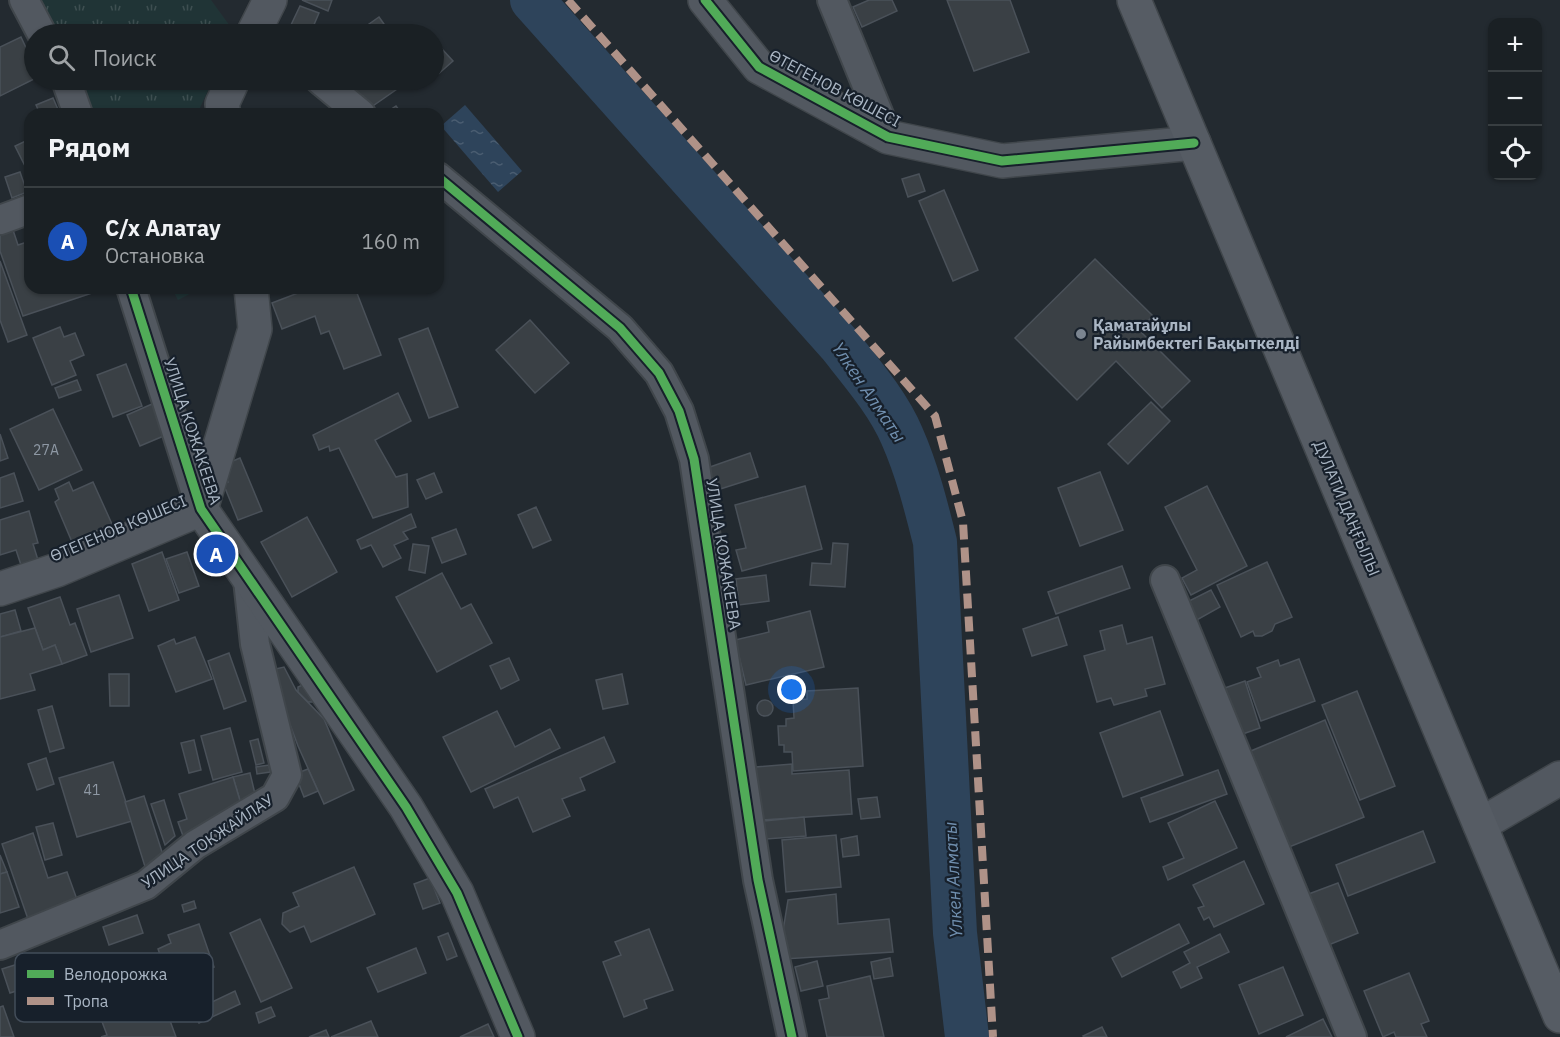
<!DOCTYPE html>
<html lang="ru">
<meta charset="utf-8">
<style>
:root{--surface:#1a2024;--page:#272d31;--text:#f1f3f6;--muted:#9fa3a6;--line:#383e41;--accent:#1a73e8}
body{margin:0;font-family:"IBM Plex Sans",sans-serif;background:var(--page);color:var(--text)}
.controls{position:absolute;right:18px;top:18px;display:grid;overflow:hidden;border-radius:12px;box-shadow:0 2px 4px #0004}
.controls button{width:54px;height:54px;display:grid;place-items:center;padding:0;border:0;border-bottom:2px solid var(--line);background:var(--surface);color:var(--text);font:30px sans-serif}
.you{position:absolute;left:792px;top:690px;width:21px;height:21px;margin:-15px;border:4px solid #fff;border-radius:50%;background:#1a73e8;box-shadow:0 0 0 9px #1a73e833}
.badge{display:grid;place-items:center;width:39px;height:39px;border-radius:50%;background:var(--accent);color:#fff;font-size:20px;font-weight:700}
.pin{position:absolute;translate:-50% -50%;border:3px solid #fff;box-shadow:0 2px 6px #0006}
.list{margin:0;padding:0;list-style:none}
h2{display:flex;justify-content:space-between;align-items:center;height:78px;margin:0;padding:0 24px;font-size:26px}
h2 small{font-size:20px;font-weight:400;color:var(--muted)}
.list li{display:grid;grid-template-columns:39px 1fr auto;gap:18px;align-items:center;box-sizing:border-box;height:108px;padding:0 24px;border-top:2px solid var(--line)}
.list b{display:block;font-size:22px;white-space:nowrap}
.list p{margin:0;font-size:20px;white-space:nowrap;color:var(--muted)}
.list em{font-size:20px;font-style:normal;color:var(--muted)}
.icon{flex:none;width:33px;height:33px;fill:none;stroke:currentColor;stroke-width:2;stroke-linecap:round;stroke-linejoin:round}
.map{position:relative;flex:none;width:1560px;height:1037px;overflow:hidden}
.search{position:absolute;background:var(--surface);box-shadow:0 2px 4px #0004;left:24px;top:24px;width:420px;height:66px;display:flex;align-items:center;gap:15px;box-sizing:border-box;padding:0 21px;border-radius:33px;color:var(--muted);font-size:22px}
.panel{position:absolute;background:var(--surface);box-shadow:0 2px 4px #0004;left:24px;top:108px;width:420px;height:186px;border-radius:18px}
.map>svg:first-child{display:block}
</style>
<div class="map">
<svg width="1560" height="1037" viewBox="0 0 1560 1037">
<defs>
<pattern id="grass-tufts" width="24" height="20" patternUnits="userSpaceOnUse" patternTransform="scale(1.5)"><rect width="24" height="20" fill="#203436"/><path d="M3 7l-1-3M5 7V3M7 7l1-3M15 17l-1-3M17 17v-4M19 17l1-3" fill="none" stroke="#3e4f51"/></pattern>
<pattern id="water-ripples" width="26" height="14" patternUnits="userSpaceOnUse" patternTransform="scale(1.5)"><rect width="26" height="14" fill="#2e445b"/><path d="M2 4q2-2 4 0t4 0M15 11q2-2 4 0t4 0" fill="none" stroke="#4a5d71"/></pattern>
</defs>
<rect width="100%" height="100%" fill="#232a30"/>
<g fill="url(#grass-tufts)">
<path d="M 31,0 L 211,0 L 235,33 L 49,34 Z"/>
<path d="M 72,80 L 213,80 L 197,114 L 89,114 Z"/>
<path d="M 172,288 L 201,288 L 178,300 Z"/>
</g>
<path fill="url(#water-ripples)" d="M 465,105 L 522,171 L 498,192 L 441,126 Z"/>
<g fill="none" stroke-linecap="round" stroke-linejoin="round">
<path stroke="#2e445b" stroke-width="44" d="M 532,0 L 839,344 C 861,372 888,403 902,436 C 917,470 926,506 935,542 L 955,933 L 967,1037"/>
</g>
<g fill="#3a4045" stroke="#4a5159" stroke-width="1.5">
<path d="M 302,0 L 332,0 L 328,11 Z"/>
<path d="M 869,0 L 892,0 L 897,11 L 862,27 L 853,7 Z"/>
<path d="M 947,0 L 1010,0 L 1029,52 L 974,71 Z"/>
<path d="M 300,6 L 319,13 L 310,34 L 290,27 Z"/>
<path d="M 379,17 L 391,34 L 355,34 Z"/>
<path d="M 421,27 L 426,34 L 409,34 Z"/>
<path d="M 21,37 L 34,65 L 34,79 L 0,96 L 0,47 Z"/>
<path d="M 442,49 L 453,61 L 435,77 L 434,56 Z"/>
<path d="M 345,80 L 410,80 L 367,110 Z"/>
<path d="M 53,98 L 60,114 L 40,114 L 36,105 Z"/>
<path d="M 396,106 L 402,114 L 384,114 Z"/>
<path d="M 30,139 L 30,176 L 15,146 Z"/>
<path d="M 20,172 L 27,192 L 12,198 L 5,177 Z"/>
<path d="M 919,174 L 925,191 L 908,197 L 902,179 Z"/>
<path d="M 944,190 L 978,270 L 953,281 L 919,201 Z"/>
<path d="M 12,227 L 18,245 L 30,241 L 30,288 L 90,288 L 92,293 L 23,316 L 0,251 L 0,231 Z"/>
<path d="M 1095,259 L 1153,316 L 1139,330 L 1190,381 L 1162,408 L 1116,361 L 1077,400 L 1015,338 Z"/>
<path d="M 0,261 L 27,335 L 8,342 L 0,320 Z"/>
<path d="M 311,288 L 355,288 L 381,355 L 344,369 L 329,331 L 321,334 L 315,316 L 282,329 L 272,303 Z"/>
<path d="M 530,320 L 569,363 L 535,393 L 496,350 Z"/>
<path d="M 60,327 L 64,337 L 75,333 L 84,355 L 70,361 L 76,375 L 52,385 L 33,338 Z"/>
<path d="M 428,328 L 458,407 L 429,418 L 399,339 Z"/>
<path d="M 126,364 L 142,406 L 113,417 L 97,375 Z"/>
<path d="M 77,380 L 81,390 L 59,398 L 55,388 Z"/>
<path d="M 398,393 L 411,421 L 375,440 L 396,477 L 407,474 L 408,507 L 373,518 L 339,448 L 330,451 L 329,446 L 319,450 L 313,435 Z"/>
<path d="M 1151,402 L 1170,421 L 1128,464 L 1108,444 Z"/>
<path d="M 152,404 L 166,435 L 140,446 L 127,415 Z"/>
<path d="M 53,409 L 82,470 L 39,490 L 10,429 Z"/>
<path d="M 0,434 L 8,458 L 0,461 Z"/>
<path d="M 750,453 L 758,477 L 714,491 L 707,468 Z"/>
<path d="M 240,458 L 262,511 L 238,520 L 223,483 L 228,482 L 221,466 Z"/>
<path d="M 1100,472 L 1123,530 L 1080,546 L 1058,488 Z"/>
<path d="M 14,473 L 23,501 L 0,508 L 0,478 Z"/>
<path d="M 434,473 L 442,492 L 426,499 L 417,480 Z"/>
<path d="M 69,482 L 73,491 L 93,482 L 112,524 L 72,542 L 55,502 L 59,499 L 55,489 Z"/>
<path d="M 805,486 L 822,549 L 742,571 L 736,550 L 746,548 L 735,505 Z"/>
<path d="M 1207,486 L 1247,566 L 1191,595 L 1182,578 L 1197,570 L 1165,507 Z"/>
<path d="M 536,507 L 551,540 L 533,548 L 518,515 Z"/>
<path d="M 29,511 L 38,543 L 33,544 L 38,560 L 21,565 L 16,550 L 0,555 L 0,520 Z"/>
<path d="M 411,514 L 416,527 L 403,532 L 408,539 L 394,545 L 401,558 L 383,567 L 371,545 L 361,549 L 357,540 Z"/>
<path d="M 307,517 L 337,572 L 292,597 L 261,542 Z"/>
<path d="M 456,529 L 466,554 L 442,563 L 432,538 Z"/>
<path d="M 833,543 L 848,544 L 845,587 L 810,585 L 812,563 L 831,564 Z"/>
<path d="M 413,544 L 429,546 L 425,573 L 409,570 Z"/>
<path d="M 162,552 L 179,600 L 149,611 L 132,564 Z"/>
<path d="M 187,552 L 199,586 L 179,593 L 166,559 Z"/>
<path d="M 1267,562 L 1292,617 L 1275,624 L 1272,631 L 1262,636 L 1255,636 L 1253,631 L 1241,637 L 1217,585 Z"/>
<path d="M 1122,566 L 1130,588 L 1056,614 L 1048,592 Z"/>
<path d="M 442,573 L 461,609 L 471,604 L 492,643 L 437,672 L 396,597 Z"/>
<path d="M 766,575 L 769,601 L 739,605 L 736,579 Z"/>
<path d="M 1211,590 L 1220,607 L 1195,621 L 1185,603 Z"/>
<path d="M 119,595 L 133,638 L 91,652 L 77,609 Z"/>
<path d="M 60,597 L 70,625 L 75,623 L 87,655 L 62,664 L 55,645 L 43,650 L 28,608 Z"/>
<path d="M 15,610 L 21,631 L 0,637 L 0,614 Z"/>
<path d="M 810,611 L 824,667 L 746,685 L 735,640 L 769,632 L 767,622 Z"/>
<path d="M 1058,617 L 1067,645 L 1032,656 L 1023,629 Z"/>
<path d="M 1122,625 L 1127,644 L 1152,637 L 1165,684 L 1145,689 L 1147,696 L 1114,705 L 1111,698 L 1097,702 L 1084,656 L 1105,650 L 1100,631 Z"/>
<path d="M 35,628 L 43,650 L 55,645 L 62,664 L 30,674 L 35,690 L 0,699 L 0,637 Z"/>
<path d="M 195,637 L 212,679 L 176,692 L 158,646 L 174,639 L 176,644 Z"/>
<path d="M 229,653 L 246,701 L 224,709 L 208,661 Z"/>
<path d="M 509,658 L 519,680 L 501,689 L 490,666 Z"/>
<path d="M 1299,659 L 1315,701 L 1261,721 L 1247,682 L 1261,677 L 1257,668 L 1278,660 L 1280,666 Z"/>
<path d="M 284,667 L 296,690 L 324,719 L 354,790 L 324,804 L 298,746 L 272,676 L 271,670 Z"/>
<path d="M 109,674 L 129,674 L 129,706 L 110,706 Z"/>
<path d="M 622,674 L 628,704 L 603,709 L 596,680 Z"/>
<path d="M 1245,681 L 1260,728 L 1234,737 L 1219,690 Z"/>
<path d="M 307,683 L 312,702 L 308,702 L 298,692 L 298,687 Z"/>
<path d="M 858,688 L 863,766 L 793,771 L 792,752 L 784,752 L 784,745 L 779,745 L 778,726 L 786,726 L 786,719 L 794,718 L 793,700 L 807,699 L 807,691 Z"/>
<path d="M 1357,691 L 1395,786 L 1360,800 L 1322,705 Z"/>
<circle cx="765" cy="708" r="8"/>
<path d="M 52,706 L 64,748 L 50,752 L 38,710 Z"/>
<path d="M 497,711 L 515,747 L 550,729 L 560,748 L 471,792 L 443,737 Z"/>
<path d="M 1160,711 L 1183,775 L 1123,797 L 1100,733 Z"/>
<path d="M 1325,720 L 1364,817 L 1284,849 L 1246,753 Z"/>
<path d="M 230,728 L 242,772 L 213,780 L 201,736 Z"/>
<path d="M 604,737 L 615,762 L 580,778 L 585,790 L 562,799 L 570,816 L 533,832 L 518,797 L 494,808 L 485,789 Z"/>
<path d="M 258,739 L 264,763 L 256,765 L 250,741 Z"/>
<path d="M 194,740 L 201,770 L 189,773 L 181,743 Z"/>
<path d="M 46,758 L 54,784 L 37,790 L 28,764 Z"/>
<path d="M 113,762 L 132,821 L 77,837 L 59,778 Z"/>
<path d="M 792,764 L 792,774 L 849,770 L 852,814 L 762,820 L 761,800 L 758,801 L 756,767 Z"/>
<path d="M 269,765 L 270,772 L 257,774 L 256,767 Z"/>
<path d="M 308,769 L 318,791 L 304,797 L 295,774 Z"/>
<path d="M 1218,770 L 1227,794 L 1150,822 L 1141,798 Z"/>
<path d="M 250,773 L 256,798 L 241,804 L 233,777 Z"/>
<path d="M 233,777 L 241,804 L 231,807 L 235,820 L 183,836 L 178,822 L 187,819 L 179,794 Z"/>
<path d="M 144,796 L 163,855 L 146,870 L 125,802 Z"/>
<path d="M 877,797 L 880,817 L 861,819 L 858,799 Z"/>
<path d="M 164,800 L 175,836 L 165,845 L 151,804 Z"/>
<path d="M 1215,801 L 1237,848 L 1168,880 L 1163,867 L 1184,858 L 1168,823 Z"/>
<path d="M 804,817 L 806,836 L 766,839 L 764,821 Z"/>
<path d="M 53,823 L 62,855 L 45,860 L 36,827 Z"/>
<path d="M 1423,831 L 1435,862 L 1348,896 L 1336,865 Z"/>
<path d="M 33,833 L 48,878 L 67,872 L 79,905 L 29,922 L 2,844 Z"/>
<path d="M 836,835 L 841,887 L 786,892 L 782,840 Z"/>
<path d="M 857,836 L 859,855 L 843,857 L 841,839 Z"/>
<path d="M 0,855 L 7,872 L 0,874 Z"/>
<path d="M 1244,861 L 1264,904 L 1214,927 L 1209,917 L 1204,920 L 1198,908 L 1204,906 L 1193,885 Z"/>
<path d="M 354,867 L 375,914 L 311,942 L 304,926 L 290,932 L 282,924 L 283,913 L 299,906 L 293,893 Z"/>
<path d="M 7,872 L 19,907 L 0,913 L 0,874 Z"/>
<path d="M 430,878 L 440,903 L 423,909 L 414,884 Z"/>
<path d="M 1338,883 L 1358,933 L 1326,946 L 1306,895 Z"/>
<path d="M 836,894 L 838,924 L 889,919 L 893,952 L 784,959 L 783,931 L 788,900 Z"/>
<path d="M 194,901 L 196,908 L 184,912 L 182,905 Z"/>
<path d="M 137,915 L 143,933 L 109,945 L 103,927 Z"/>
<path d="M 260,919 L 292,988 L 261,1002 L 230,933 Z"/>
<path d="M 199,924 L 214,967 L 170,983 L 158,949 L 171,943 L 168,935 Z"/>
<path d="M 1179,924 L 1189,943 L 1122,977 L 1112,958 Z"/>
<path d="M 649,929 L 673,990 L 644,1000 L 647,1008 L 624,1017 L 603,962 L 621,955 L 615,942 Z"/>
<path d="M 448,933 L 457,956 L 447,960 L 438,937 Z"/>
<path d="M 1220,934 L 1229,952 L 1197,967 L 1202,978 L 1181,988 L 1173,972 L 1190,963 L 1184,952 Z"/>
<path d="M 416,948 L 426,973 L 378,992 L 367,968 Z"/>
<path d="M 37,958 L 44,982 L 10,993 L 2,969 Z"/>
<path d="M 890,958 L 893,976 L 874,979 L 871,962 Z"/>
<path d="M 817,961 L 823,986 L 801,991 L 795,967 Z"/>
<path d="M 1283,967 L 1303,1015 L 1259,1034 L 1239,985 Z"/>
<path d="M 1409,973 L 1429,1021 L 1421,1024 L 1427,1037 L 1396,1037 L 1394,1032 L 1383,1037 L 1364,991 Z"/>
<path d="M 870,976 L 884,1037 L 827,1037 L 819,1000 L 829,998 L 827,986 Z"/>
<path d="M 155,980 L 176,1037 L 101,1037 L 107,1035 L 95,1003 L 121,993 L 119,988 L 136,982 L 138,987 Z"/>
<path d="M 235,991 L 240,1004 L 199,1023 L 193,1011 Z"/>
<path d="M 3,1006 L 14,1037 L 0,1037 L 0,1007 Z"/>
<path d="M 271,1007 L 275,1016 L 259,1023 L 256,1013 Z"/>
<path d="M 1323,1019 L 1332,1037 L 1286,1037 Z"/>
<path d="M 371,1021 L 378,1037 L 331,1037 Z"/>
<path d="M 488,1024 L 494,1037 L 460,1037 Z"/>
<path d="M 1102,1027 L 1107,1037 L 1084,1037 L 1083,1036 Z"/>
<path d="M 326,1030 L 329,1037 L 309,1037 Z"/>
</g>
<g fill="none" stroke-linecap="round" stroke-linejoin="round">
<g stroke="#40464b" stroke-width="32">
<g id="minor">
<path d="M 24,0 L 42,34"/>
<path d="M 832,0 L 888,137"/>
<path d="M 66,80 L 78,114"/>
<path d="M 320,80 L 361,114"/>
<path d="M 438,177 L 620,328 L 659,373 L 679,411 L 694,459 L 758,880 L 792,1037"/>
<path d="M 0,220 L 30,209"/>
<path d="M 131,288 L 201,509"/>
<path d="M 1165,580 L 1352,1037"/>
<path d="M 0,945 L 146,885 L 195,845 L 275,797 L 287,775 L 255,644 L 248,580"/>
</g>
</g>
<g stroke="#40464b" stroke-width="36">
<g id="tertiary">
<path d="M 705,0 L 759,67 L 888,137 L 1002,161 L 1194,143"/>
<path d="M 253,34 L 270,0"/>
<path d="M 224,114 L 222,104 L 233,80"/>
<path d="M 201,509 L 406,807 L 457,893 L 518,1037"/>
<path d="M 0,589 L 57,570 L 201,509 L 255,329 L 251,288"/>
<path d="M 1480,825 L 1560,778"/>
</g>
</g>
<g stroke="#40464b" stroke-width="36">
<path id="secondary" d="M 1134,0 L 1560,1016"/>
</g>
<use href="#minor" stroke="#525860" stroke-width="28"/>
<use href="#tertiary" stroke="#525860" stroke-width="33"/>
<use href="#secondary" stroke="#565c64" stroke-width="33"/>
<path stroke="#af9288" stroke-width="8" stroke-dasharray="15 8" stroke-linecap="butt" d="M 568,0 L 935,416 L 963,522 L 993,1037"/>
<g stroke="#17202b" stroke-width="13">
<g id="cycleway">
<path d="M 705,0 L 759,67 L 888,137 L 1002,161 L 1194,143"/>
<path d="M 438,177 L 620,328 L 659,373 L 679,411 L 694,459 L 758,880 L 792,1037"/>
<path d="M 131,288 L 201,509 L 406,807 L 457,893 L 518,1037"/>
</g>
</g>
<use href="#cycleway" stroke="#51ab58" stroke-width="9"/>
</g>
<circle fill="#7b8590" stroke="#17202b" stroke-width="2" cx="1081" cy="334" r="6"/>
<g text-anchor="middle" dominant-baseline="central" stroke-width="4.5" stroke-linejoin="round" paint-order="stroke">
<g font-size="14" fill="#8e98a4">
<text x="46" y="450">27А</text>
<text x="92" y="790">41</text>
</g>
<g font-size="16" fill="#aab6c4" stroke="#17202b">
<text transform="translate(835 88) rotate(28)">ӨТЕГЕНОВ КӨШЕСІ</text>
<text transform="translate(193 431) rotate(72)">УЛИЦА КОЖАКЕЕВА</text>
<text transform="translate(1347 508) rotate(67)">ДУЛАТИ ДАҢҒЫЛЫ</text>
<text transform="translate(118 528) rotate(-23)">ӨТЕГЕНОВ КӨШЕСІ</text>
<text transform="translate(724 554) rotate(81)">УЛИЦА КОЖАКЕЕВА</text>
<text transform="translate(207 841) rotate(-34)">УЛИЦА ТОКЖАЙЛАУ</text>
</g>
<g font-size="16" font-weight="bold" fill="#aab6c4" stroke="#17202b" text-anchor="start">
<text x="1093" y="325">Қаматайұлы<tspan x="1093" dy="18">Райымбектегі Бақыткелді</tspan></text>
</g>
<g font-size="18" font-style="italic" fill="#708faf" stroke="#17202b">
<text transform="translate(869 392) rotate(56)">Үлкен Алматы</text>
<text transform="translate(953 880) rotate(-93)">Үлкен Алматы</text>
</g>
</g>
<rect x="15" y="953" width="198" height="69" rx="9" fill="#17202b" stroke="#434d59" stroke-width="1.5"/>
<rect x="27" y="970" width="27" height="8" fill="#51ab58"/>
<rect x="27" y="997" width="27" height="8" fill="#af9288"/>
<g font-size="16" fill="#aab6c4">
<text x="64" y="980">Велодорожка</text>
<text x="64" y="1007">Тропа</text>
</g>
</svg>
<div class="controls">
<button>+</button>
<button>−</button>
<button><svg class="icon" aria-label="locate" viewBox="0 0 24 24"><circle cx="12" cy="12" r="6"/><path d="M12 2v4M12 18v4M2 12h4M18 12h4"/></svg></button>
</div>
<div class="you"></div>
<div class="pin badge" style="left:216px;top:554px;background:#1a4fb4">A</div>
<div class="search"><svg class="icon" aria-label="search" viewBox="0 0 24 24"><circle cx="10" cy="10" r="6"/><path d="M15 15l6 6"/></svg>Поиск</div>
<section class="panel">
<h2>Рядом<small></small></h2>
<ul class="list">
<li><span class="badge" style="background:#1a4fb4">A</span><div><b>С/х Алатау</b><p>Остановка</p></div><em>160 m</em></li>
</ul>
</section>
</div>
